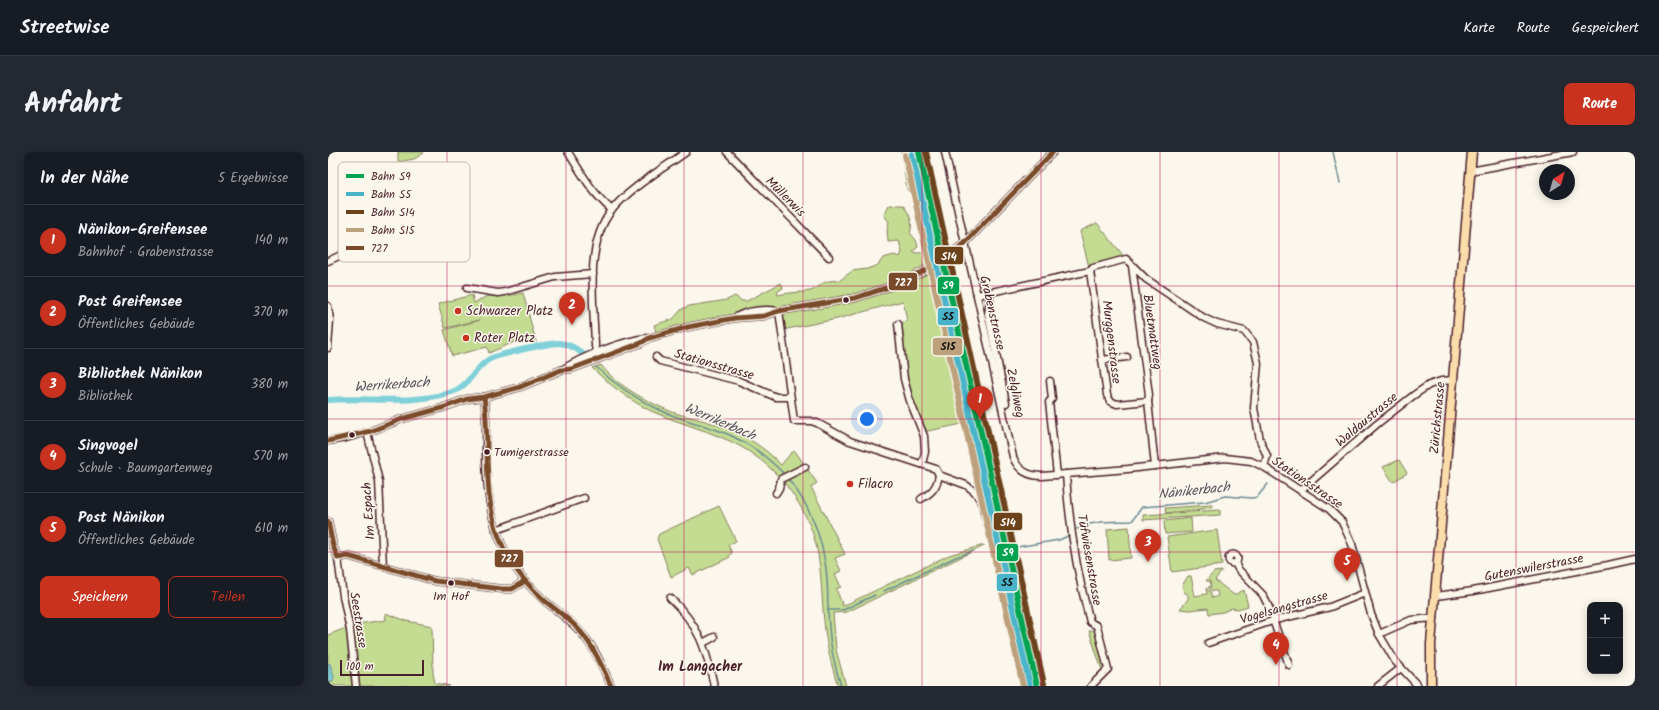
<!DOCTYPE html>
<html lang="de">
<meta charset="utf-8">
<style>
:root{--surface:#171b24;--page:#242831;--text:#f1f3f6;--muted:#9ea1a6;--line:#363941;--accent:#c8321e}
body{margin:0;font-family:Kalam,sans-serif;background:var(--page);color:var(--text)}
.controls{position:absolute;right:12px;bottom:12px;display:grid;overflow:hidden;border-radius:8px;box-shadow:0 2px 10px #0003}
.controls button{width:36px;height:36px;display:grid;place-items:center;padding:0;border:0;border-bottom:1px solid var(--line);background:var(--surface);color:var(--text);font:20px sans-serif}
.compass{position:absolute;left:1211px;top:12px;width:36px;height:36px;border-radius:50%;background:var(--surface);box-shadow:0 2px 10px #0003;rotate:37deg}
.scale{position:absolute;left:12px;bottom:10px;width:84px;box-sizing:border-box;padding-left:4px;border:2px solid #4a1f2b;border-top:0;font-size:11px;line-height:14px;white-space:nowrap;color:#4a1f2b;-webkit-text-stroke:3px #fbf7ec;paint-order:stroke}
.you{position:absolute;left:539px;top:267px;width:14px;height:14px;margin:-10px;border:3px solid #fff;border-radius:50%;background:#1a73e8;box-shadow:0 0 0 6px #1a73e833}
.badge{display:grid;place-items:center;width:26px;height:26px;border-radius:50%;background:var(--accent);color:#fff;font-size:13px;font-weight:700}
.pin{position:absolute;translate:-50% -33px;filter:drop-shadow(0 1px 2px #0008)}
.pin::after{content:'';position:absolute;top:21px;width:14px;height:12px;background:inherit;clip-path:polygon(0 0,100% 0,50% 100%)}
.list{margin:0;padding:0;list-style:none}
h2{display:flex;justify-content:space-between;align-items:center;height:52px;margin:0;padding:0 16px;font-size:17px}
h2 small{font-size:13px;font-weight:400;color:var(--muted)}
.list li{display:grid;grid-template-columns:26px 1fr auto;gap:12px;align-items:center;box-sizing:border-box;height:72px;padding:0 16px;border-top:1px solid var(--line)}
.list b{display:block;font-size:15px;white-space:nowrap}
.list p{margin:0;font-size:13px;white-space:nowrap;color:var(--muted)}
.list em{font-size:13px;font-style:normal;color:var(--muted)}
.actions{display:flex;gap:8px;padding:12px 16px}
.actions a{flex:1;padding:9px 0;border:1px solid var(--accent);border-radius:8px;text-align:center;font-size:14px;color:var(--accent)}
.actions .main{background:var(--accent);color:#fff}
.map{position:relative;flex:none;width:1307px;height:534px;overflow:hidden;border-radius:8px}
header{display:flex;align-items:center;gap:24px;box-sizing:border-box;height:56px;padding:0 20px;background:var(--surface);border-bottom:1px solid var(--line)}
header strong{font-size:19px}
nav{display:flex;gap:22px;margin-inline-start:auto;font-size:14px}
.intro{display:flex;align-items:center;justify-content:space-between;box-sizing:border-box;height:96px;padding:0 24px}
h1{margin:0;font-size:28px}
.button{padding:10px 18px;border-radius:8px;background:var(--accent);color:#fff;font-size:14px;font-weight:700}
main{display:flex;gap:24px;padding:0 24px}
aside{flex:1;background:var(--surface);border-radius:8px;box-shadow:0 2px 10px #0003}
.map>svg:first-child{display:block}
</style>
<header>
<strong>Streetwise</strong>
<nav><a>Karte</a><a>Route</a><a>Gespeichert</a></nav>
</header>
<div class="intro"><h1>Anfahrt</h1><a class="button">Route</a></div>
<main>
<aside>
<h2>In der Nähe<small>5 Ergebnisse</small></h2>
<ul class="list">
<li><span class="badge">1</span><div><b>Nänikon-Greifensee</b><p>Bahnhof · Grabenstrasse</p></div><em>140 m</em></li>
<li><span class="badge">2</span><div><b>Post Greifensee</b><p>Öffentliches Gebäude</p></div><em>370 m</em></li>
<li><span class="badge">3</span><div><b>Bibliothek Nänikon</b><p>Bibliothek</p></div><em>380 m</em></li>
<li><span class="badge">4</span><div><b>Singvogel</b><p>Schule · Baumgartenweg</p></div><em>570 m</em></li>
<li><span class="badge">5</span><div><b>Post Nänikon</b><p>Öffentliches Gebäude</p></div><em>610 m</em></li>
</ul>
<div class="actions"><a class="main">Speichern</a><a>Teilen</a></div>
</aside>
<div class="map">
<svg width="1307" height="534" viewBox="0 0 1307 534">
<rect width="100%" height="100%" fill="#fbf7ec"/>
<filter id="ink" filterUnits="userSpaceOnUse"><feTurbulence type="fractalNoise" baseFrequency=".025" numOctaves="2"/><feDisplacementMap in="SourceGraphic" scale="8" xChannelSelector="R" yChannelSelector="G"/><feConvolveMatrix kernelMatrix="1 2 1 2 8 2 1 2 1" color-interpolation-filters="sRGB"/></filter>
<g filter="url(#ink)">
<g fill="#c3dc92" stroke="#867e5e">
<path d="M 70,0 L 95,0 L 96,1 L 86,7 L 70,10 Z"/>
<path d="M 573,0 L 585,0 L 599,66 L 579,37 Z"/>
<path d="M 561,53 L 575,53 C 581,61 586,70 582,81 L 588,88 L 590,95 L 585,99 L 589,101 L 607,100 L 644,270 L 595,280 L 582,249 L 570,172 L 579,169 L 575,149 L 509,167 L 454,178 L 451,159 L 329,183 L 326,173 L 345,167 L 354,157 L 361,154 L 399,148 L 407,144 L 414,149 L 419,149 L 453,131 L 455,136 L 449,140 L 450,143 C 461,140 471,141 482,139 C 495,135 492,127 511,129 L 524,119 L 539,117 L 550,113 L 555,106 L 566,103 L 572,105 L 574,100 L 571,89 L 560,90 L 559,79 L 561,70 L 556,63 Z"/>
<path d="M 769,71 L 798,107 L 762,119 L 752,79 Z"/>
<path d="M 195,141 L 208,190 L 186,190 L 161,201 L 159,195 L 124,204 L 116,178 L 152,168 L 117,176 L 110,152 L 144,143 L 146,151 L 159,144 L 186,143 Z"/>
<path d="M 273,213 C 289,234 323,252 347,261 C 364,266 381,269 398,276 C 418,284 439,297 453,313 L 463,301 L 467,299 L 489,331 L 483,335 L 517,402 L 507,406 L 513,419 L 507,422 L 513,435 L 508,437 L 515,454 L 621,403 L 656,393 L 656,394 L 519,460 L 505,461 L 508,498 L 518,534 L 510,534 C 503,513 498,491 496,469 C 493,440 494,410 485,382 C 470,339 438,304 397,287 C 373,276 347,270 323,259 C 301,248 282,233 264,216 Z"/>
<path d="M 1071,308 L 1079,321 L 1065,330 L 1055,315 Z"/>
<path d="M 884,353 L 884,356 L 838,361 L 837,356 Z"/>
<path d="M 391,354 L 408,389 L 400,393 L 404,401 L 401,403 L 402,405 L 365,423 L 361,416 L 343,425 L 329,387 L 331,382 Z"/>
<path d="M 892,358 L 892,363 L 815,368 L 815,363 Z"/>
<path d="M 863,366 L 864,380 L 837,382 L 836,369 Z"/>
<path d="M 801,375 L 803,406 L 781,408 L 779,377 Z"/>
<path d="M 889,378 L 894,413 L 844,420 L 839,385 Z"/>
<path d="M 894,419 L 887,428 L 906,443 L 916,438 L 920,454 L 910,457 L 904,456 L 895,460 L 881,462 L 880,456 L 862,458 L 852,457 L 860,447 L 860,443 L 856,440 L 854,434 L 860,424 L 863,424 L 867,444 L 879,442 L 878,436 L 882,439 L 884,446 L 890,444 L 889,439 L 884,439 L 880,435 L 883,435 L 882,429 L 878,429 L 886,420 Z"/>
<path d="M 57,461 L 79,469 L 104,474 L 105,521 L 107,531 L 122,534 L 0,534 L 0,483 L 28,472 L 58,468 Z"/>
<path d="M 770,477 L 780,517 L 775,521 L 761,479 Z"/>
</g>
<path fill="#7fd0d9" stroke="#6a8993" d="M 0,511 L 2,512 L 6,525 L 4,530 L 0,528 Z"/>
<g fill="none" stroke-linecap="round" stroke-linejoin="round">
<g stroke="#6a8993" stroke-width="1.5">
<path d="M 1005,0 L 1012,31"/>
<path d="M 268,215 C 288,233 309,248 334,259 C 351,267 370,271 389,278 C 415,287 437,302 456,322"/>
<path d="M 460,327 C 480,351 492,379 497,410 C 501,431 499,453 501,474 C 502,495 507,515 513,534"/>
<path d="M 749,377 C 764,368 786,370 804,369 L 814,355 L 877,350 L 897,344 L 924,346 L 929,345 L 940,332"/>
<path d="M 689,395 L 731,388 L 740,384"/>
<path d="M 556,439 L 628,405 L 645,399"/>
<path d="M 500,458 L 515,458 L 547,443"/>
</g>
<path stroke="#7fd0d9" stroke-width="6" d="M 0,248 C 41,245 84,253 124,240 C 140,235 147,216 160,208 C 167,203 221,191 231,191 C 241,192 248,196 255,202"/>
<g stroke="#4a1f2b" stroke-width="9">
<g id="minor">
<path d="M 240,0 C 253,21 265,42 284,58"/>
<path d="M 399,0 L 501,105"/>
<path d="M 617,0 L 635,82"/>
<path d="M 1142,19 L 1245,0"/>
<path d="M 640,103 L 685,305 C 690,318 699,324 714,324 L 800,317 L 897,306 L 923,309 L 936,315 L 1001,357 L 1014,370 L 1024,392 L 1043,462 L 1051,482 L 1067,509 L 1090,534"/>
<path d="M 0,109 L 33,94 L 61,87"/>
<path d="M 804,114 L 821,243 L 820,249 L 827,314"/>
<path d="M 762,119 L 779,243 L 782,249 L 789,252 L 820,249"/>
<path d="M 139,136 L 170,141 L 177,140 L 227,125 L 265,122"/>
<path d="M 660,141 L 662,149 L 660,162 L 678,251"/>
<path d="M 649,143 L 762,119 L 765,116 L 798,107 L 818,127 L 876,166 L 889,172 L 916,179 L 925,190 L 930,211 L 926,256 L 932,288 L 939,304 L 936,315"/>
<path d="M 0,154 L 2,168 L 0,196"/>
<path d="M 451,159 L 466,269 L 483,269 L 489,271 L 522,289 L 608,317 L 611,323 C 609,336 603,341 593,347"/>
<path d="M 408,165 C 421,158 437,157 451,159"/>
<path d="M 570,172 L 576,227 L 582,249 L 596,284 L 597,300 L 594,312"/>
<path d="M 328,205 L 332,209 L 411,229 L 448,245 L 462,245"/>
<path d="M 270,207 L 267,194 C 266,151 256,93 284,58 C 300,37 336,16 358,0"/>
<path d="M 774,208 L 799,205"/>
<path d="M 234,218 C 252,205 298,188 319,186"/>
<path d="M 722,229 L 724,247 L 721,250 L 729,323"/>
<path d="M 156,245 C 159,263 158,281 158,299 C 158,332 161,367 176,397 C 186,417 200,434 217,449 C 230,460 245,470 255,483 C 268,498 275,516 283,534"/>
<path d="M 39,280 L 51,329 L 55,414"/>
<path d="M 0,289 L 18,286 L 43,279 L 74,267 L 114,256 L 139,247 L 156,245 L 192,235 L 233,218 L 243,217 L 286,201 L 313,191 L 321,186 L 360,175 L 407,166 L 436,164 L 451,159 L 527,146 L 573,131 L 605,114 L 636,92 L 725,0"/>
<path d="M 738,322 C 741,373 749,422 762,470 L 769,474 L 780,517 L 763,534"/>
<path d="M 611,323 L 638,333 L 647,340 L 653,349 L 667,401 L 698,534"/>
<path d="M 973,338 L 1049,272 L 1086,243 L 1101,233 L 1113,229 L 1126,228"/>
<path d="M 448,341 L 451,336 L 453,327 L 477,315"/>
<path d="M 0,369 L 5,394 L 10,406 L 15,444 L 22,478 L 28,534"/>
<path d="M 168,378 L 256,346"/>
<circle cx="905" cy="407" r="4.5"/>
<path d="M 10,406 L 20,404 L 107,429 L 174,437 L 184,437 L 197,429"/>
<path d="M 907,411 L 910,417 L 935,443 L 947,468"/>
<path d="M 1108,444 L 1145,439 L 1280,413 L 1307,407"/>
<path d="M 342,446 C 371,473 378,496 386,534"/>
<path d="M 945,468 L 961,513"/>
<path d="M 1051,482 L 1083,468 L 1106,466"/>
<path d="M 375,491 L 386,485"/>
<path d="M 880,491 L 947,468 L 1002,455 L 1037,441"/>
<path d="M 1050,534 L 1073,516"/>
</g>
</g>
<g stroke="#4a1f2b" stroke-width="11">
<path id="major" d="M 1103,534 L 1103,492 L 1144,0"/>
</g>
<use href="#minor" stroke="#fbf7ec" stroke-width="6"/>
<use href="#major" stroke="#faddab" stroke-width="8"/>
<g stroke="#4a1f2b" stroke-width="9" stroke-linecap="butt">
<path id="minor-bridge" d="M 635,82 L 640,103"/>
</g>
<use href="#minor-bridge" stroke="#fbf7ec" stroke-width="6"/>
<g stroke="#fbf7ec" stroke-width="8">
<g id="bus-1">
<path d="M 156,245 C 163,297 152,347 176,397 C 186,417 201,435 217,449 C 229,459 242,467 252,479 C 266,495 274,514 283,534"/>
<path d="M 0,289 L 43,279 L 74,267 L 114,256 L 139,247 L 156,245 L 192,235 L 233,218 L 243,217 L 313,191 L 321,186 L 360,175 L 407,166 L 436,164 L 451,159 L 527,146 L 573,131 L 605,114 L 636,92 L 725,0"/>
<path d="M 0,369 L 5,394 L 10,406 L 20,404 L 107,429 L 174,437 L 184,437 L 197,429"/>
</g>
</g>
<use href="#bus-1" stroke="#7a4b2a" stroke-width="5"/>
<g stroke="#fbf7ec" stroke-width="9">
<path id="rail-1" d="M 591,0 L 709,534"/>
</g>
<g stroke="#fbf7ec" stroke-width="9">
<path id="rail-2" d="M 584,2 L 702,534"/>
</g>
<g stroke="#fbf7ec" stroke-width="9">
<path id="rail-3" d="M 598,0 L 716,532"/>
</g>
<g stroke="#fbf7ec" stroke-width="9">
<path id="rail-4" d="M 577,3 L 695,534"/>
</g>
<use href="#rail-1" stroke="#00a34f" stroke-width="6"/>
<use href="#rail-2" stroke="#48b4ca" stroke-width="6"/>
<use href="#rail-3" stroke="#6c421b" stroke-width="6"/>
<use href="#rail-4" stroke="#bda07c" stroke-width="6"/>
</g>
</g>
<path fill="none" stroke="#c2185b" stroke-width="1" stroke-opacity="0.55" d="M 119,0 L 119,534M 238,0 L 238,534M 356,0 L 356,534M 475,0 L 475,534M 594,0 L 594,534M 713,0 L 713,534M 832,0 L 832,534M 951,0 L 951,534M 1069,0 L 1069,534M 1188,0 L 1188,534M 0,134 L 1307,134M 0,267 L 1307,267M 0,400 L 1307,400"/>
<g fill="#4a1f2b" stroke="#fbf7ec" stroke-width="1.5">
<circle cx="518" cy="148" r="3.5"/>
<circle cx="24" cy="283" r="3.5"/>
<circle cx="159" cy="300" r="3.5"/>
<circle cx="123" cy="431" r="3.5"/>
</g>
<g fill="#c8321e" stroke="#fbf7ec" stroke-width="1.5">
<circle cx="130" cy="159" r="4"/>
<circle cx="138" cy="186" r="4"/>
<circle cx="522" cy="332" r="4"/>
</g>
<g text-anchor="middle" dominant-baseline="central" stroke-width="3" stroke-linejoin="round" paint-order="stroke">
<g font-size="12" fill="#4a1f2b" stroke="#fbf7ec" text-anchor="start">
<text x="166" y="300">Tumigerstrasse</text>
<text x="123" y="444" text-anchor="middle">Im Hof</text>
</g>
<g font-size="13" fill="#4a1f2b" stroke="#fbf7ec">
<text transform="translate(457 45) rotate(45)">Müllerwis</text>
<text transform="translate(664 161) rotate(77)">Grabenstrasse</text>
<text transform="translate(824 180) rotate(82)">Bluetmattweg</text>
<text transform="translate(783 190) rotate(83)">Murggenstrasse</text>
<text transform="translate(386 213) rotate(16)">Stationsstrasse</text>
<text transform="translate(687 241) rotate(79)">Zelgliweg</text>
<text transform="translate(1110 266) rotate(-85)">Zürichstrasse</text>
<text transform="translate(1039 268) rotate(-40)">Waldaustrasse</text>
<text transform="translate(979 331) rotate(34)">Stationsstrasse</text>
<text transform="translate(41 359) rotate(-94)">Im Espach</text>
<text transform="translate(761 408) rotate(80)">Tüfwiesenstrasse</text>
<text transform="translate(1206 416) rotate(-11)">Gutenswilerstrasse</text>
<text transform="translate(956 456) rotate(-16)">Vogelsangstrasse</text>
<text transform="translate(30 468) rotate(81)">Seestrasse</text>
</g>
<g font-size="13" fill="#4a1f2b" stroke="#fbf7ec" text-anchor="start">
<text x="138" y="159">Schwarzer Platz</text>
<text x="146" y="186">Roter Platz</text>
<text x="530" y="332">Filacro</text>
</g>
<g font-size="14" font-style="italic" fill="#5a545f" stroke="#fbf7ec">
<text transform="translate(64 233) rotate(-4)">Werrikerbach</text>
<text transform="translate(392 270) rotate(23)">Werrikerbach</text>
<text transform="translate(866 339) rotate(-6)">Nänikerbach</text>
</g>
<g font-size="14" font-weight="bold" fill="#4a1f2b" stroke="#fbf7ec">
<text x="372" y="515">Im Langacher</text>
</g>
</g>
<rect x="10" y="10" width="132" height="100" rx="6" fill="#fbf7ec" stroke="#c6b6b2" stroke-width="1"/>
<rect x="18" y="22" width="18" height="4" fill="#00a34f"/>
<rect x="18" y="40" width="18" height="4" fill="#48b4ca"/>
<rect x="18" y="58" width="18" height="4" fill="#6c421b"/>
<rect x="18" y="76" width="18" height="4" fill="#bda07c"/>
<rect x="18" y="94" width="18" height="4" fill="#7a4b2a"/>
<g font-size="11" fill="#4a1f2b">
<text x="43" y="28">Bahn S9</text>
<text x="43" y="46">Bahn S5</text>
<text x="43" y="64">Bahn S14</text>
<text x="43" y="82">Bahn S15</text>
<text x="43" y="100">727</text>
</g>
<g stroke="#fbf7ec" stroke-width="1.5">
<rect x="606" y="94" width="30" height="19" rx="4" fill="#6c421b"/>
<rect x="560" y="120" width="30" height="19" rx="4" fill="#7a4b2a"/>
<rect x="609" y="124" width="23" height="19" rx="4" fill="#00a34f"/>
<rect x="609" y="155" width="22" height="19" rx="4" fill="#48b4ca"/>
<rect x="604" y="185" width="31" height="19" rx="4" fill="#bda07c"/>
<rect x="665" y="360" width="30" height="19" rx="4" fill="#6c421b"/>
<rect x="668" y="391" width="23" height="19" rx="4" fill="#00a34f"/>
<rect x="166" y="397" width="30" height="19" rx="4" fill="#7a4b2a"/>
<rect x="668" y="421" width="22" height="19" rx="4" fill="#48b4ca"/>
</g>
<g font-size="11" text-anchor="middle" font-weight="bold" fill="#fff">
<text x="621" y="108">S14</text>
<text x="575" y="134">727</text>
<text x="620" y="137">S9</text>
<text x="680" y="374">S14</text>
<text x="680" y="404">S9</text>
<text x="181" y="410">727</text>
</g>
<g font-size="11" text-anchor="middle" font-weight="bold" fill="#111">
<text x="620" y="168">S5</text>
<text x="620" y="198">S15</text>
<text x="679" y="434">S5</text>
</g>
</svg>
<div class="controls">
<button>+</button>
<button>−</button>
</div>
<svg class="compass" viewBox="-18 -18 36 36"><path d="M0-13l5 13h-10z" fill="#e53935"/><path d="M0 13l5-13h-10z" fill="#9ea1a6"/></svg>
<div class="scale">100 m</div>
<div class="you"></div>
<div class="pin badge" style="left:652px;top:267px">1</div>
<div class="pin badge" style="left:244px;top:173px">2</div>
<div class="pin badge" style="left:820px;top:410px">3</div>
<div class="pin badge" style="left:948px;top:513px">4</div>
<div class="pin badge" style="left:1019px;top:429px">5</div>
</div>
</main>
